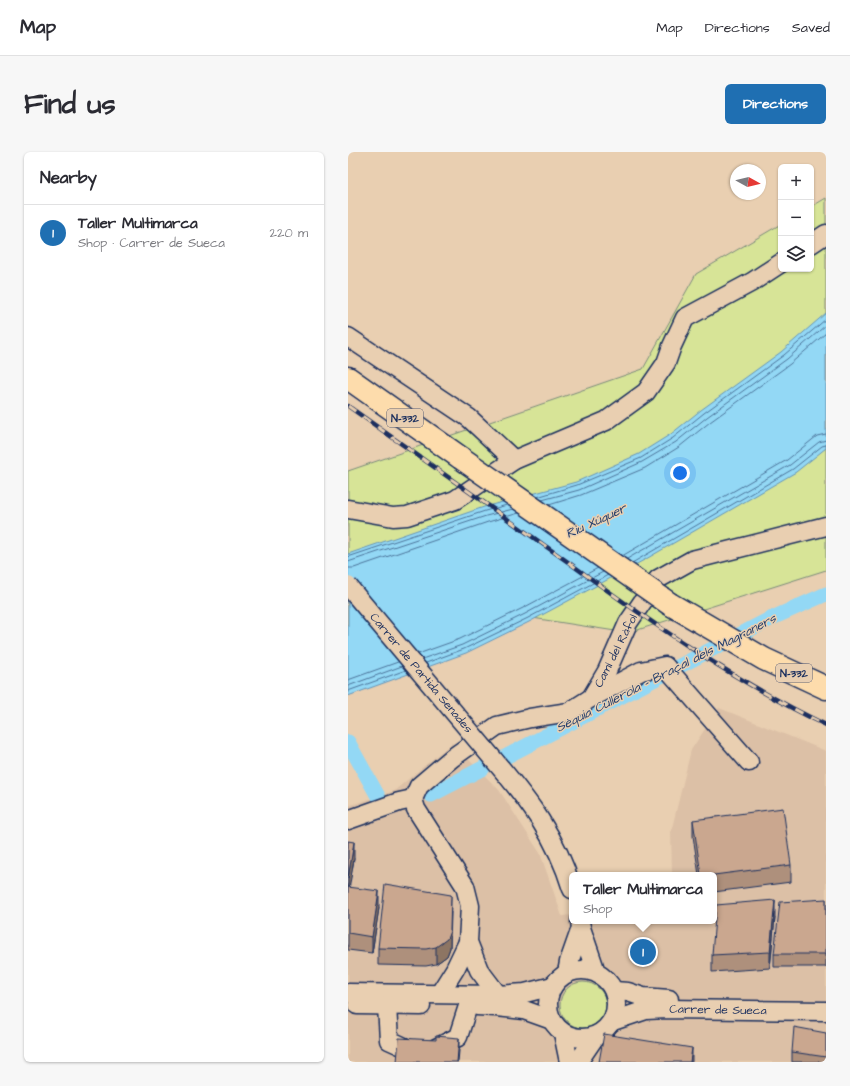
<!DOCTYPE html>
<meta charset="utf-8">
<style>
:root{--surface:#fff;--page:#f7f7f7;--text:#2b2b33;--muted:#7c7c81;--line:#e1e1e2;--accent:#1f6fb2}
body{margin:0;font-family:"Architects Daughter",sans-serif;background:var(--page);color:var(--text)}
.controls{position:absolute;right:12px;top:12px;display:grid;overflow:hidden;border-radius:6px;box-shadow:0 1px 3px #0004}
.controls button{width:36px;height:36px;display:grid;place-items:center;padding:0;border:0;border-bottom:1px solid var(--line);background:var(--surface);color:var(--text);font:20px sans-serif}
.compass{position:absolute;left:382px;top:12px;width:36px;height:36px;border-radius:50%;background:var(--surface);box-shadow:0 1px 3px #0004;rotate:98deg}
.you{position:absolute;left:332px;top:321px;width:14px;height:14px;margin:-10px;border:3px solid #fff;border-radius:50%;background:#1a73e8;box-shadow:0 0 0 6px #1a73e833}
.badge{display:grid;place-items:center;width:26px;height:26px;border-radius:50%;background:var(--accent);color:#fff;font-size:13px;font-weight:700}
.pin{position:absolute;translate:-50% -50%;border:2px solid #fff;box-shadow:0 1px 4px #0006}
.popup{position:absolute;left:221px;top:720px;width:148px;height:52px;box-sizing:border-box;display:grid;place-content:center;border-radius:6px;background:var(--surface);filter:drop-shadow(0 1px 3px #0005);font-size:13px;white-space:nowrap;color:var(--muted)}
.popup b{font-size:15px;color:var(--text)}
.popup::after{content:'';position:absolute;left:50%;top:100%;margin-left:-8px;border:8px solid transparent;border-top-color:var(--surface)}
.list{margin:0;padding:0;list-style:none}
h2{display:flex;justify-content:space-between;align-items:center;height:52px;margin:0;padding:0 16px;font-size:17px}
h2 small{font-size:13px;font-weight:400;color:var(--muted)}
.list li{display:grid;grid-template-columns:26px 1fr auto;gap:12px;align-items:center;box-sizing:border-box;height:56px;padding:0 16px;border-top:1px solid var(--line)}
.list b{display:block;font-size:15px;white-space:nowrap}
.list p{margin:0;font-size:13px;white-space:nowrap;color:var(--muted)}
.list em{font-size:13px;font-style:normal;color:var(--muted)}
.icon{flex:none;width:22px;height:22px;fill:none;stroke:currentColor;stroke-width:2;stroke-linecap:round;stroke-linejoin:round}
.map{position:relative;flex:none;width:478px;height:910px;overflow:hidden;border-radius:6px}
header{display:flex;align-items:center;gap:24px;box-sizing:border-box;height:56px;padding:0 20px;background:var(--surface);border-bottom:1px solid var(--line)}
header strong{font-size:19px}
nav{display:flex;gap:22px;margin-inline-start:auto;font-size:14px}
.intro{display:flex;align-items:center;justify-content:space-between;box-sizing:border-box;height:96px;padding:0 24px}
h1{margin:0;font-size:28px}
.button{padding:10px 18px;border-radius:6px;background:var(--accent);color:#fff;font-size:14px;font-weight:700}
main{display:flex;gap:24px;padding:0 24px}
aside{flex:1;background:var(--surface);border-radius:6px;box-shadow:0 1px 3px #0004}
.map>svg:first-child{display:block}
</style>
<header>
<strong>Map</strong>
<nav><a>Map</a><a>Directions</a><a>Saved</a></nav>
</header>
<div class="intro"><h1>Find us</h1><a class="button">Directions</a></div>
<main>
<aside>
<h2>Nearby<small></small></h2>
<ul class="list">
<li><span class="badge">1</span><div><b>Taller Multimarca</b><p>Shop · Carrer de Sueca</p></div><em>220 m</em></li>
</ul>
</aside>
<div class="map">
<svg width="478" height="910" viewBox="0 0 478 910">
<rect width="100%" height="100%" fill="#e9cfb1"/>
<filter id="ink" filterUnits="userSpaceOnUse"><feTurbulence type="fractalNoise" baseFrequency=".025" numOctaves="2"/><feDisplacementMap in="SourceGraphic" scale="8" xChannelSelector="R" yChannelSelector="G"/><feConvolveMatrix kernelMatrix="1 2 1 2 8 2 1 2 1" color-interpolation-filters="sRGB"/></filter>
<g filter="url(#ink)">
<path fill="#dcc0a6" d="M 371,556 L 478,599 L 478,910 L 0,910 L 0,654 L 46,639 L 104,591 L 151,638 L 192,701 L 214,764 L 224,763 L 224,769 L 366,769 L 366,723 L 324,723 L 323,680 L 343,598 Z"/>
<g fill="#d7e497" stroke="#798a7a">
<path d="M 478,46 L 478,418 L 280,481 L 178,465 L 0,527 L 0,319 L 295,217 L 348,122 L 433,72 L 433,117 L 463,117 L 463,55 Z"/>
<circle cx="235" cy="853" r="23"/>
</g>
<path fill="#93d8f5" stroke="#6394b9" d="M 478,161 L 478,296 L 448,320 L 298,407 L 181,470 L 118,501 L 0,544 L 0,402 L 136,355 L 228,330 L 291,302 L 323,282 L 353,258 L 433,200 Z"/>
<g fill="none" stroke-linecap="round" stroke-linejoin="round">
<g stroke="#4b739a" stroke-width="1">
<path d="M 189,345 L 229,333 L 293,306 L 325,286 L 356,261 L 436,203 L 478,167"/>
<path d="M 194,348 L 231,338 L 294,310 L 328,290 L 359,265 L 439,207 L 478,173"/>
<path d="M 201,353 L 233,343 L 297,316 L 331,295 L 362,270 L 442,212 L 478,181"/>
<path d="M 274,404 L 439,308 L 469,284 L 478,282"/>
<path d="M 0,405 L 137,359 L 159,353"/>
<path d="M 279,407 L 442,313 L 471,290 L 478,288"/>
<path d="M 0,410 L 138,364 L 165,357"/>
<path d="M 284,411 L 445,317 L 474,294 L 478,293"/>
<path d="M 0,416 L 6,416 L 140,370 L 171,361"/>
<path d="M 70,502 L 112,487 L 175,456 L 250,416"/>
<path d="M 74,507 L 114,493 L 177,462 L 255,420"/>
<path d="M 78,511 L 116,497 L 180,466 L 260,423"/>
<path d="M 0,528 L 50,510"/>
<path d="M 0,534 L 54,514"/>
<path d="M 0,539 L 58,518"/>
</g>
<g stroke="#93d8f5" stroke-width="15">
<path d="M 0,590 L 31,646"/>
<path d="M 159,604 L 422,467 L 478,442"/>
<path d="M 83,643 L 135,616"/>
</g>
<g stroke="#1b2f5e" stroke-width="21">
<g id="minor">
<path d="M 463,92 L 478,82"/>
<path d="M 0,185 L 121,266 L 166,308"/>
<path d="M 0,357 L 45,365 L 59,364 L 107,348 L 166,308 L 258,269 L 298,240 L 318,211 L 324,194 L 337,166 L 404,130 L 433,111"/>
<path d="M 243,546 L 293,519 L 317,514 L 401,610"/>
<path d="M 146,608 C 181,649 208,684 224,737"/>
<path d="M 65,647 L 71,634 L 104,606 L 149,574 L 182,566 L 221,560 L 243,546 L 259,519 L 280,471 L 310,427 L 344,408 L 478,374"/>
<path d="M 65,647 L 68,657 L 117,734 L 122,754 L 120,790 L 131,818 L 150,843"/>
<path d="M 0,668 L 51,650 L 65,647"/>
<path d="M 232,769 L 233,776 L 248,820"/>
<circle cx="234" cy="852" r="34"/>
<path d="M 219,821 L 221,810 L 233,776"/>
<path d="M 266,839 L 280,840 L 295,845 L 321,847"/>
<path d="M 0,841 L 150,843 L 177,841 L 205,834"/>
<path d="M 92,841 L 107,817 L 120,790"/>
<path d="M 9,853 L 73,854"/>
<path d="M 39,854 L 41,888 L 74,903 L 110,885 L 120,854"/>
<path d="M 129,854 L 148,855 L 176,858 L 204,868"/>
<path d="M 265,869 L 298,858 L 319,857 L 478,859"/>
<path d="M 215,881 L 221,910"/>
<path d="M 230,910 L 247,885"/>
</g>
</g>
<g stroke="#1b2f5e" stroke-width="25">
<g id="highway">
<path d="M 0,226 L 113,306"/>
<path d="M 322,452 L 416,507 L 478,536"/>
</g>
</g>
<use href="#minor" stroke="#e9cfb1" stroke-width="18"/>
<use href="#highway" stroke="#fddcac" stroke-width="22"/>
<g stroke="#1b2f5e" stroke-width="4.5">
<path id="rail" d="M 0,254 C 73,306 147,358 220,410 C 302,470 386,529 478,573"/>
</g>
<use href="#rail" stroke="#e9cfb1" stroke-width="3" stroke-dasharray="9" stroke-linecap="butt"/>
<g stroke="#1b2f5e" stroke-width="21" stroke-linecap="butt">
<path id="minor-bridge" d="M 0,434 L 146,608"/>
</g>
<g stroke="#1b2f5e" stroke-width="25" stroke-linecap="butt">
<path id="highway-bridge" d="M 113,306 L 322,452"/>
</g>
<use href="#minor-bridge" stroke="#e9cfb1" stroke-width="18"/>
<use href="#highway-bridge" stroke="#fddcac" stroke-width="22"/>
</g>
<g fill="#ae907b" stroke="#1b2f5e">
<path d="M 345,668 L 443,713 L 443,730 L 366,740 L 366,723 L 351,723 L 345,684 Z"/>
<path d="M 0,689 L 6,707 L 1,735 L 31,756 L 24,801 L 0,798 Z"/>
<path d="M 478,747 L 478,815 L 426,815 L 426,802 Z"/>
<path d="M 103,760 L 102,796 L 99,804 L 88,812 L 78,814 L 30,813 L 30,796 Z"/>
<path d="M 427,765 L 422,816 L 364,820 L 364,803 Z"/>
<path d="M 478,881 L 478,910 L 444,910 L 444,900 Z"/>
</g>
<g fill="#8d7564" stroke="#1b2f5e">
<path d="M 6,690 L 6,707 L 0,744 L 0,727 Z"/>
<path d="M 31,739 L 31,756 L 24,801 L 24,785 Z"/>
<path d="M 103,743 L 102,796 L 99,804 L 88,812 L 88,795 Z"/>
<path d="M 427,748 L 427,765 L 422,816 L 422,800 Z"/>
<path d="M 111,886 L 111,899 L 110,910 L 109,910 Z"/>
<path d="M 344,896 L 344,910 L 342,910 Z"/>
</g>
<g fill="#caa78f" stroke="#1b2f5e">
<path d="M 435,656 L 443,713 L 366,723 L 353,723 L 345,668 Z"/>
<path d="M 0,689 L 6,690 L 0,727 Z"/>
<path d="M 37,732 L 103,743 L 102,779 L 99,787 L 88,795 L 78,797 L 30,796 Z"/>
<path d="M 0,735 L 31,739 L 24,785 L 0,781 Z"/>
<path d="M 478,747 L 478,802 L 426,802 L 432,750 Z"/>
<path d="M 427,748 L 422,800 L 364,803 L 368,753 Z"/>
<path d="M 446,875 L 478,881 L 478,905 L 444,900 Z"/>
<path d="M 256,882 L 344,896 L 342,910 L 251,910 Z"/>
<path d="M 88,884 L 111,886 L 109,910 L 49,910 L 51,886 L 88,888 Z"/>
</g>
</g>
<g text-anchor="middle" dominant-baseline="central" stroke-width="3" stroke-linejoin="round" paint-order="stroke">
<g fill="#e9cfb1" stroke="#595f77" stroke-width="1">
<rect x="39" y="257" width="36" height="18" rx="3"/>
<rect x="428" y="512" width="36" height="18" rx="3"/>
</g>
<g font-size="11" font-weight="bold" fill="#1b2f5e">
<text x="57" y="266">N-332</text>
<text x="446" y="521">N-332</text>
</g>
<g font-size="12" fill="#1b2f5e" stroke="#e9cfb1">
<text transform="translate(268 499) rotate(-63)">Camí del Ràfol</text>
<text transform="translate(73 521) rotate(50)">Carrer de Partida Senades</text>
<text transform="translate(370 858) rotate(1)">Carrer de Sueca</text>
</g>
<g font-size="13" font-style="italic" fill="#27406d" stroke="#e9cfb1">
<text transform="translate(248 369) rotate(-25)">Riu Xúquer</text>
<text transform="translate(318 521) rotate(-27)">Sèquia Cullerola - Braçal dels Magraners</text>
</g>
</g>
</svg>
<div class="controls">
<button>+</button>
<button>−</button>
<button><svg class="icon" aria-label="layers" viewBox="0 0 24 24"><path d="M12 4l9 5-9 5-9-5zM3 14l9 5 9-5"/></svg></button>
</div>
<svg class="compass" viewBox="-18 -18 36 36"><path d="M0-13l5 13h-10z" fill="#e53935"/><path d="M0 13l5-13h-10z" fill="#7c7c81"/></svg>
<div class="you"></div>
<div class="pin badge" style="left:295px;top:800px">1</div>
<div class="popup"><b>Taller Multimarca</b>Shop</div>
</div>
</main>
